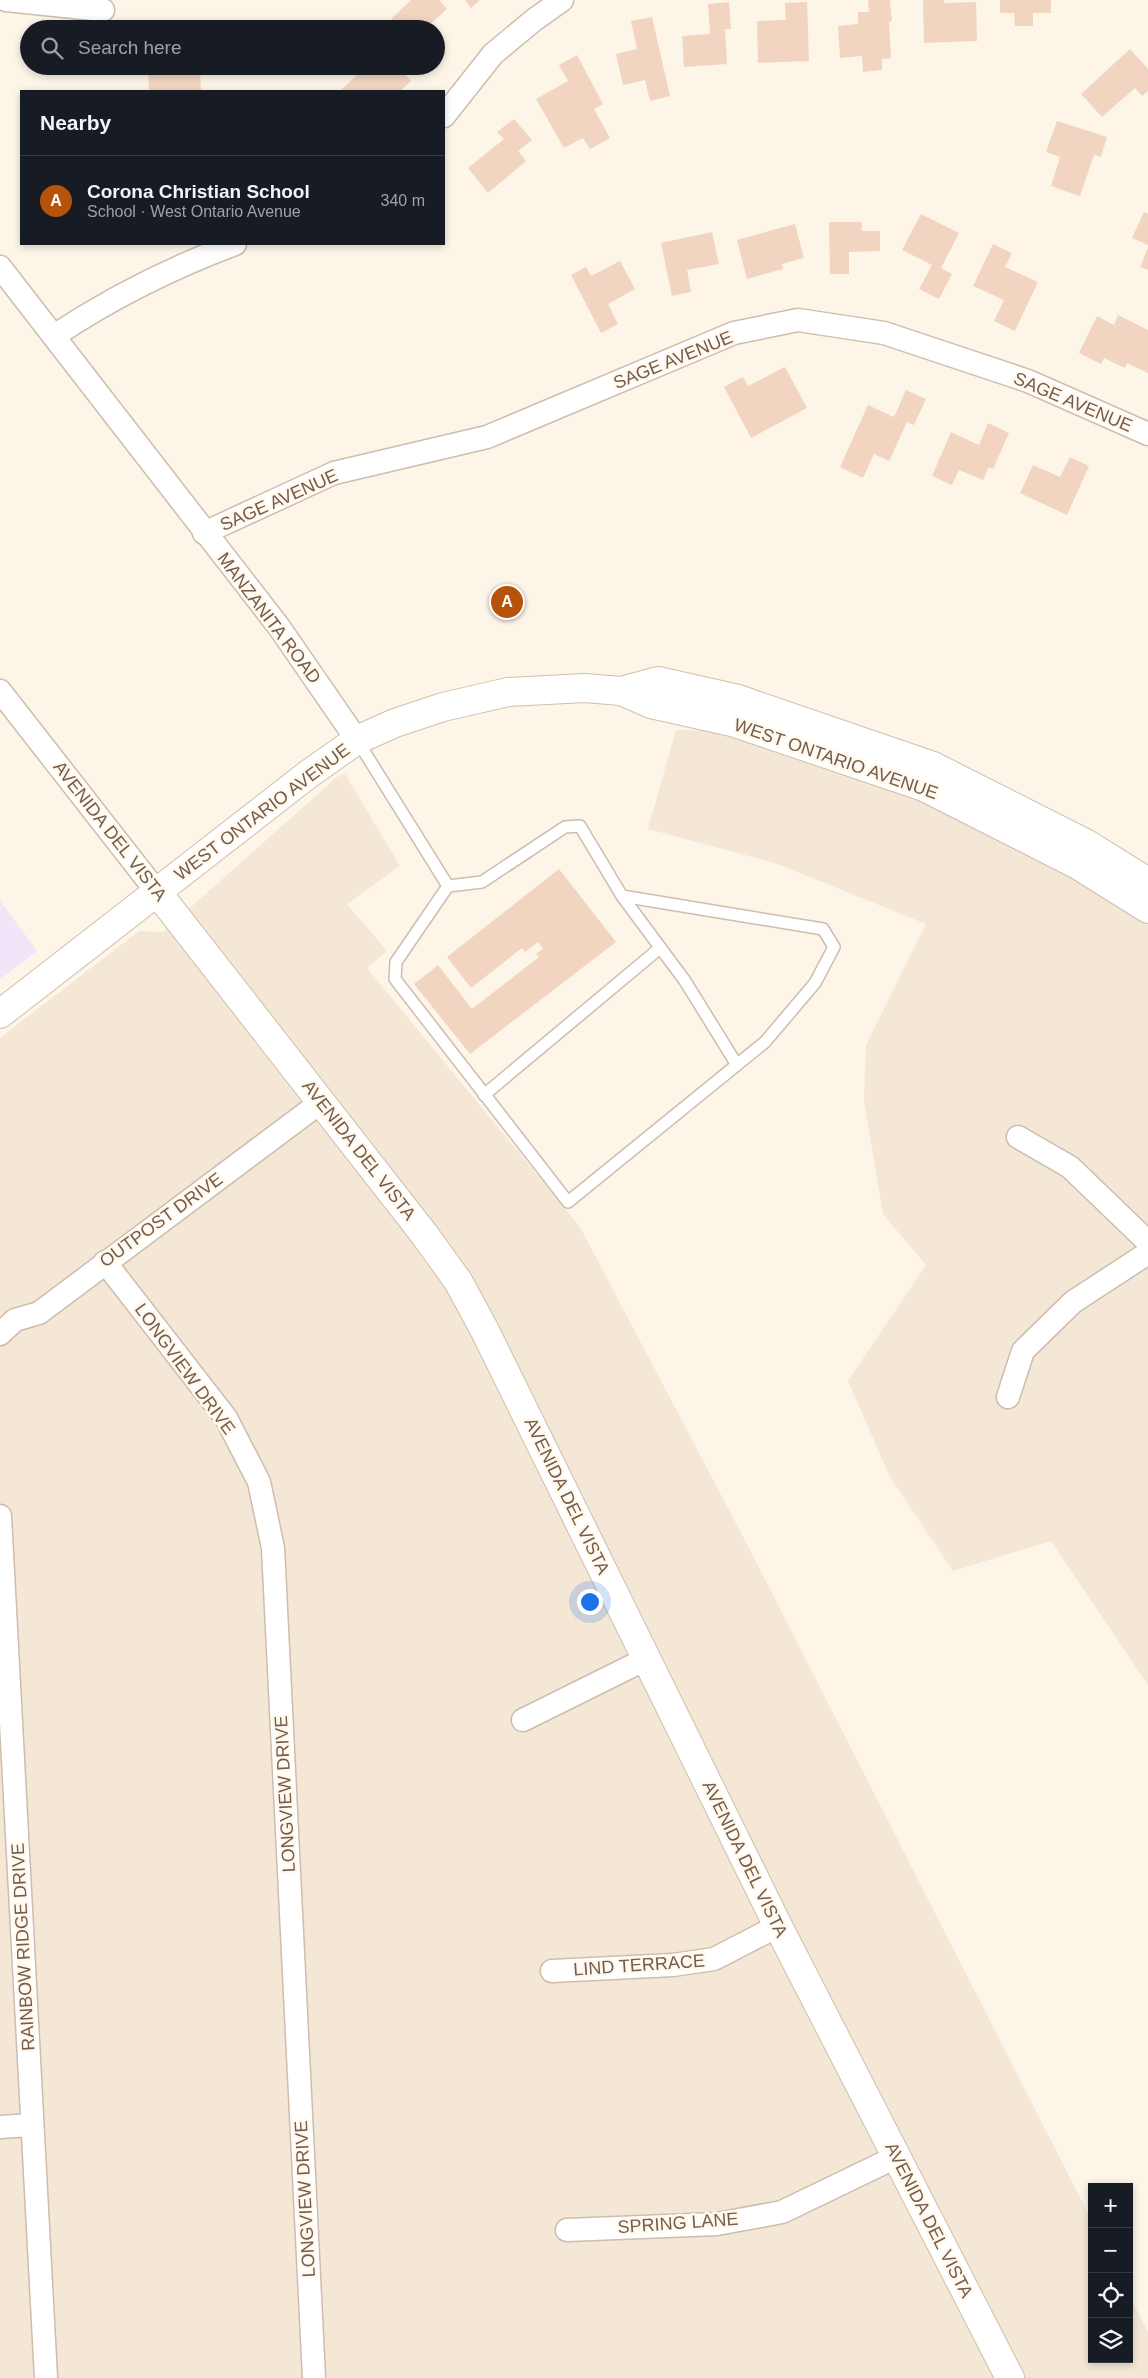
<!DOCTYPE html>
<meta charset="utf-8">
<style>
:root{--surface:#171b24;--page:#242831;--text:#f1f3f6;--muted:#9ea1a6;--line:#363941;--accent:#b45309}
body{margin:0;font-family:Helvetica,sans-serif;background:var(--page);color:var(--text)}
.controls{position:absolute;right:15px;bottom:15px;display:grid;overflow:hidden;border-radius:0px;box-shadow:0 2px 8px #0003}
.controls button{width:45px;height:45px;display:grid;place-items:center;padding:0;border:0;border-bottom:1px solid var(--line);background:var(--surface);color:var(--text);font:25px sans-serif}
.you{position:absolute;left:589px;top:1601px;width:18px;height:18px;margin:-12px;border:4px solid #fff;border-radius:50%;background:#1a73e8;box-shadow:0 0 0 8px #1a73e833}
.badge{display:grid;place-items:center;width:32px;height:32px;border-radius:50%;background:var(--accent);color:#fff;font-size:16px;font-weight:700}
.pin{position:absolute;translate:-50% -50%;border:2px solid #fff;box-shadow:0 1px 5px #0006}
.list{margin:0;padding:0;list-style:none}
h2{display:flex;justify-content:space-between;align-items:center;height:65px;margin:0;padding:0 20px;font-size:21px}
h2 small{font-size:16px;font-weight:400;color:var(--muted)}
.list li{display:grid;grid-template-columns:32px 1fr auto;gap:15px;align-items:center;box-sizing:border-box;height:90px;padding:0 20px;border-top:1px solid var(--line)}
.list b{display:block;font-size:19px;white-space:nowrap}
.list p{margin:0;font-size:16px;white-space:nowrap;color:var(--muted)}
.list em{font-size:16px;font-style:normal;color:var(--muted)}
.icon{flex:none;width:28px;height:28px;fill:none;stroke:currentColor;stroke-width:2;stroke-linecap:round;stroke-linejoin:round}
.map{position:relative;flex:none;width:1148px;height:2378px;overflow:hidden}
.search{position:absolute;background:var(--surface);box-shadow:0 2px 8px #0003;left:20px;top:20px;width:425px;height:55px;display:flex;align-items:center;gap:12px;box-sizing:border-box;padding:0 18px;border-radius:28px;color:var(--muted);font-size:19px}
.panel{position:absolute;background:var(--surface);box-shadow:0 2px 8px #0003;left:20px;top:90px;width:425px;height:155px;border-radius:0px}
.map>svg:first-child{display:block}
</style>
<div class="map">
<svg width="1148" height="2378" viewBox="0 0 1148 2378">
<rect width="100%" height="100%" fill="#fcf5e8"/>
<g fill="#f4e7d6">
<path d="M 676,730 L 725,731 L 932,803 L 1027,849 L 1121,904 L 1148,923 L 1148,1685 L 1051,1541 L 953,1571 L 890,1477 L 848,1381 L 926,1265 L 883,1214 L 864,1101 L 866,1045 L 926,924 L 775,863 L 648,829 Z"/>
<path d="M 345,774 L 400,866 L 347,904 L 387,951 L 367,968 L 580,1227 L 749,1548 L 1092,2221 L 1092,2359 L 1129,2359 L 1129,2295 L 1148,2332 L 1148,2378 L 0,2378 L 0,1038 L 139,931 L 163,932 L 337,777 Z"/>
</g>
<path fill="#f2e4f9" d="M 0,901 L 37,951 L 0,979 Z"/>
<g fill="#f1d5c0">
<path d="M 411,0 L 439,0 L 447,9 L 425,29 L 400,29 L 391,19 Z"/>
<path d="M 465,0 L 480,0 L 471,8 Z"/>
<path d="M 868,0 L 890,0 L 892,21 L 889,22 L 891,58 L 882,59 L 882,70 L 863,72 L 862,56 L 840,58 L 838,26 L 858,24 L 858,12 L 869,12 Z"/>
<path d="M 923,0 L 944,0 L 944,3 L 976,2 L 977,41 L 924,43 Z"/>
<path d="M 1000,0 L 1051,0 L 1051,13 L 1033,13 L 1033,26 L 1015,26 L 1014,13 L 1000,13 Z"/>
<path d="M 729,2 L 731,29 L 725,29 L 727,64 L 684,67 L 682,36 L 710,34 L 708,4 Z"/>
<path d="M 807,2 L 809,61 L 758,63 L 757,21 L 786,20 L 785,3 Z"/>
<path d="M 652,17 L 670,96 L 650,101 L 645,80 L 623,85 L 616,54 L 637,49 L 631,21 Z"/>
<path d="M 1130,49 L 1148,69 L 1148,91 L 1142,96 L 1135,88 L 1102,117 L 1081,94 Z"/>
<path d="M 577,55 L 603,104 L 594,109 L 610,138 L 590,149 L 583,138 L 564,148 L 536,99 L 568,81 L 559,65 Z"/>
<path d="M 215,66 L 216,72 L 200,73 L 201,91 L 149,91 L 148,67 Z"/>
<path d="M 366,66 L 375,66 L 382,73 L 388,66 L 397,66 L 411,81 L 400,91 L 340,91 Z"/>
<path d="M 514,119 L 532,140 L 518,151 L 526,161 L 488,193 L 468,168 L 504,139 L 497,132 Z"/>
<path d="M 1057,121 L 1107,137 L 1101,157 L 1094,155 L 1080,196 L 1051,186 L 1060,157 L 1046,152 Z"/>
<path d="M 1144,212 L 1148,214 L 1148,245 L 1132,238 Z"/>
<path d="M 921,214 L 959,233 L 941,268 L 952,274 L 939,299 L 919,289 L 932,265 L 902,250 Z"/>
<path d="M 829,222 L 862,222 L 862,231 L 880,231 L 880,251 L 849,252 L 849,274 L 830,274 Z"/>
<path d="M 795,224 L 804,258 L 782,264 L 783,269 L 747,279 L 737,240 Z"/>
<path d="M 712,232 L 719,264 L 687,270 L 691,292 L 672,296 L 661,243 Z"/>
<path d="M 993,244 L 1012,253 L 1005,267 L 1038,282 L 1015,331 L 994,321 L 1004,300 L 973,286 Z"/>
<path d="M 1148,248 L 1148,270 L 1140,267 Z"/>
<path d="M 620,261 L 635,289 L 608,304 L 618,324 L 601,333 L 571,275 L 586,267 L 591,276 Z"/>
<path d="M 1118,315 L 1148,330 L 1148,373 L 1127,363 L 1125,368 L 1104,358 L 1101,364 L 1079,353 L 1097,316 L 1114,325 Z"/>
<path d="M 785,367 L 807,408 L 751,438 L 724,387 L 743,377 L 748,386 Z"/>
<path d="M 906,390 L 926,399 L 914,425 L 907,422 L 889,461 L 874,454 L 863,478 L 840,467 L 868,405 L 894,417 Z"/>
<path d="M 988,423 L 1009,433 L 993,469 L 989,467 L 983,480 L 959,470 L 952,485 L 932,476 L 951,432 L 979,445 Z"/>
<path d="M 1070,457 L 1089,466 L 1067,515 L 1020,493 L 1033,465 L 1060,477 Z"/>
<path d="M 559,869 L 616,942 L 470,1054 L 414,984 L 438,965 L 472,1009 L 539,957 L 536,954 L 543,949 L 538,942 L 525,952 L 522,948 L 471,988 L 447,957 Z"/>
</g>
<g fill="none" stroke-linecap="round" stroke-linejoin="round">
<g stroke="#cebdae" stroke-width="14">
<g id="lane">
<path d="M 357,740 L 448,886"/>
<path d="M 580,826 L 622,896 L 823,929 L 834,947 L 815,983 L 765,1042 L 568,1202 L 395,979 L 396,962 L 448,886 L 482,882 L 565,827 Z"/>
<path d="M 622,896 L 685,981 L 737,1065"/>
<path d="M 484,1095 L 660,948"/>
</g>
</g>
<g stroke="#cebdae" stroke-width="25">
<g id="street">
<path d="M 6,0 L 103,10"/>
<path d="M 444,116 L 493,54 L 534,20 L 562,0"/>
<path d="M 0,267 L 279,627 L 357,740"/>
<path d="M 54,336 C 111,298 171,268 235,244"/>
<path d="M 204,533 L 334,473 L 487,437 L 734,333 L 798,320 L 884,333 L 1028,381 L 1148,434"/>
<path d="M 0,691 L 157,892"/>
<path d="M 1018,1137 L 1070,1167 L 1148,1242"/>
<path d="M 105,1262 L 226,1418 L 259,1482 L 273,1548 L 314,2378"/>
<path d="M 0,1334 L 15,1320 L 39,1313 L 321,1102"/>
<path d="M 1008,1397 L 1023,1351 L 1073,1302 L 1148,1253"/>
<path d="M 0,1516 L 46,2378"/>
<path d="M 523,1720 L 646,1659"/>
<path d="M 552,1971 L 673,1965 L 714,1959 L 778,1926"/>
<path d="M 0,2127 L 32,2125"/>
<path d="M 567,2230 L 717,2224 L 782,2212 L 896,2157"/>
</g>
</g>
<g stroke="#d1beab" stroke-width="30">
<g id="secondary">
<path d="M 621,691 L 658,681 L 738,699 L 933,766 L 1087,844 L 1148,882"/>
<path d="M 157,892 L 424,1234 L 458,1281 L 484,1329 L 778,1926 L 1010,2378"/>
<path d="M 0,1014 L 310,773 L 357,740 L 395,723 L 443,707 L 508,692 L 585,688 L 621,691 L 651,704 L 732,722 L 924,787 L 1076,864 L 1148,909"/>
</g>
</g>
<use href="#lane" stroke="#fff" stroke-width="11"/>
<use href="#street" stroke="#fff" stroke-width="22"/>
<use href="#secondary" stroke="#fff" stroke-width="28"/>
</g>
<g text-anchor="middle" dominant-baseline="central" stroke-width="5" stroke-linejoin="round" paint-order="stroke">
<g font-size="18" fill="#765c4c" stroke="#fff9ee">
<text transform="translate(673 360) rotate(-22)">SAGE AVENUE</text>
<text transform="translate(1073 402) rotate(23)">SAGE AVENUE</text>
<text transform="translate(279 500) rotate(-24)">SAGE AVENUE</text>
<text transform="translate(269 618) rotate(53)">MANZANITA ROAD</text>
<text transform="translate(836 759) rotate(19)">WEST ONTARIO AVENUE</text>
<text transform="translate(262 812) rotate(-37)">WEST ONTARIO AVENUE</text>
<text transform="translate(110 831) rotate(52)">AVENIDA DEL VISTA</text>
<text transform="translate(359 1150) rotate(52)">AVENIDA DEL VISTA</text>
<text transform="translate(161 1220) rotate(-36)">OUTPOST DRIVE</text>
<text transform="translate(185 1369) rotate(54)">LONGVIEW DRIVE</text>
<text transform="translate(567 1496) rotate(64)">AVENIDA DEL VISTA</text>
<text transform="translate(285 1794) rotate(-93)">LONGVIEW DRIVE</text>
<text transform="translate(745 1859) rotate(64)">AVENIDA DEL VISTA</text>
<text transform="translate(23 1947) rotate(-93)">RAINBOW RIDGE DRIVE</text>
<text transform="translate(639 1965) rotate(-4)">LIND TERRACE</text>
<text transform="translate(305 2199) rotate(-93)">LONGVIEW DRIVE</text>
<text transform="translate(929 2220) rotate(63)">AVENIDA DEL VISTA</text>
<text transform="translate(678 2223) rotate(-4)">SPRING LANE</text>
</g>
</g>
</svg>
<div class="controls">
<button>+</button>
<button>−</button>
<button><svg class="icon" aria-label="locate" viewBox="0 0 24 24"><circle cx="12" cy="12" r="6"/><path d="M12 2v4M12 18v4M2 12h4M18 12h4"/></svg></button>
<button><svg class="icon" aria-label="layers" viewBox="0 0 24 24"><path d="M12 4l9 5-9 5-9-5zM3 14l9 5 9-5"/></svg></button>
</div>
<div class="you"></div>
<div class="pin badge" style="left:507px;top:602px">A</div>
<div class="search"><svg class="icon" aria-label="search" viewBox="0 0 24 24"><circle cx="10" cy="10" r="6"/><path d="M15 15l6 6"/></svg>Search here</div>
<section class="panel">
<h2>Nearby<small></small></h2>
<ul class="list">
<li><span class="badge">A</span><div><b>Corona Christian School</b><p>School · West Ontario Avenue</p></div><em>340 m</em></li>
</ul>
</section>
</div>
